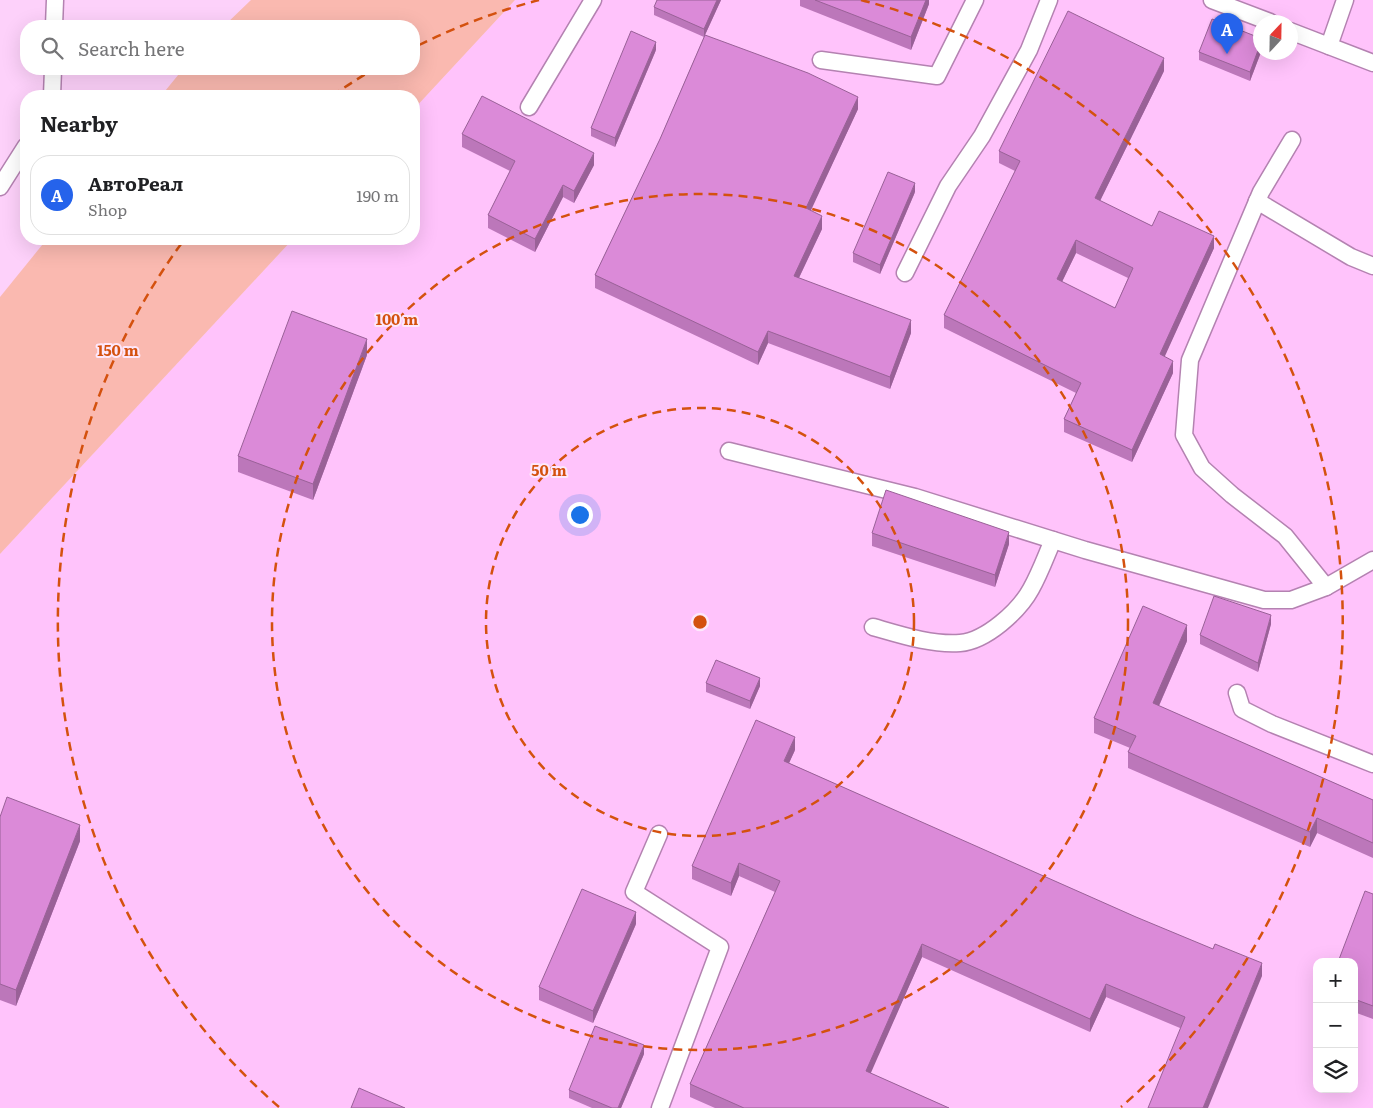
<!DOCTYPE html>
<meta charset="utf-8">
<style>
:root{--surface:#fff;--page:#f2f2f2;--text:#202124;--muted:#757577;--line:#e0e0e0;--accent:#2563eb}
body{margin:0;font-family:Literata,serif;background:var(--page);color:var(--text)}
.controls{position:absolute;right:15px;bottom:15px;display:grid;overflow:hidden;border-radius:10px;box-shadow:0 5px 20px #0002}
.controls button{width:45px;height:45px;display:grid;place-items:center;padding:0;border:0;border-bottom:1px solid var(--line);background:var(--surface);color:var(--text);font:25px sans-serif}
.compass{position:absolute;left:1253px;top:15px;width:45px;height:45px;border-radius:50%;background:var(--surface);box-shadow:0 5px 20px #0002;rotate:22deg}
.you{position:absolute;left:579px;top:514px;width:18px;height:18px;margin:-12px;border:4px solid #fff;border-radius:50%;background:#1a73e8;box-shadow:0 0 0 8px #1a73e833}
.badge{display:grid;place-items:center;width:32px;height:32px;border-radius:50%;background:var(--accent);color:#fff;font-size:16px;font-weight:700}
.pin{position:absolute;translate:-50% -41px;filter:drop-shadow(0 1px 2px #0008)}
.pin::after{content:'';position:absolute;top:26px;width:18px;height:15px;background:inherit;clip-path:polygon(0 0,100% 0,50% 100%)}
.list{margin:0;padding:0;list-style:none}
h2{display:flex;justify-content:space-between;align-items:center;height:65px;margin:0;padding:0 20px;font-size:21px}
h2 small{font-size:16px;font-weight:400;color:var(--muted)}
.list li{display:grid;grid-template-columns:32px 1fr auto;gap:15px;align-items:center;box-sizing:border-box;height:80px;margin:0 10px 10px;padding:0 10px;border:1px solid var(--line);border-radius:20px}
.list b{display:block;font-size:19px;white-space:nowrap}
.list p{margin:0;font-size:16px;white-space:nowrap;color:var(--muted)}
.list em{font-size:16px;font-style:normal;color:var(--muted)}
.icon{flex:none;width:28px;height:28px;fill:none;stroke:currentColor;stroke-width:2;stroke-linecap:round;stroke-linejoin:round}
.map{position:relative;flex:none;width:1373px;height:1108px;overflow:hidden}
.search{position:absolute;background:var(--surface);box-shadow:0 5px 20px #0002;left:20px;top:20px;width:400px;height:55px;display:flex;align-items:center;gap:12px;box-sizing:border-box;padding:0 18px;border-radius:20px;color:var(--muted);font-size:19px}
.panel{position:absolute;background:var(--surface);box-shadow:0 5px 20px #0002;left:20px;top:90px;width:400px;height:155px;border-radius:20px}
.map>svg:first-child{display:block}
</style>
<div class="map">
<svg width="1373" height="1108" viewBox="0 0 1373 1108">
<rect width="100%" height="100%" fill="#fdd1fa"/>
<path fill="#ffc3fb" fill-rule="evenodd" d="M 515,0 L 1373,0 L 1373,1108 L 0,1108 L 0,554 L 293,239 L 414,239 L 414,109 ZM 1260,22 L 1290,22 L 1290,52 L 1260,52 ZM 1317,962 L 1354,962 L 1354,1089 L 1317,1089 Z"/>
<g fill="#fab9b0">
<path d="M 251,0 L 515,0 L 414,109 L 414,96 L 161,96 L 183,69 L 414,69 L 414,26 L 224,26 Z"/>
<path d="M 47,239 L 293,239 L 0,554 L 0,297 Z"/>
</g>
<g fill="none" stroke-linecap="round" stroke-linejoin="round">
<g stroke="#b482b1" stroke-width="19">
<g id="service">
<path d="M 1212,0 L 1270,22"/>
<path d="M 54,26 L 55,0"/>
<path d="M 1290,31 L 1373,63"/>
<path d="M 1329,46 L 1345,0"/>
<path d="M 821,60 L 937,76 L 975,0"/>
<path d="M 52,96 L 53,69"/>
<path d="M 529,107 L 593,0"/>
<path d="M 1292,140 L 1261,192 L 1190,360 L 1184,435 L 1202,468 L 1232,495 L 1285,536 L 1326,587"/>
<path d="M 0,187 L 26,146"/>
<path d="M 1257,201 L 1351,257 L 1373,266"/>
<path d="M 905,273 L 948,186 L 982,136 L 1029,50 L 1049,0"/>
<path d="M 729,451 L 915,497 L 1085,550 L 1264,600 L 1291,600 L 1326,587 L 1373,560"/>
<path d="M 873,627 C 901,635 931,645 960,643 C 986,641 1019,611 1031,589 C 1040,573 1046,556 1053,540"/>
<path d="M 1237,693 L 1242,709 L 1272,724 L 1373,764"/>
<path d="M 659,834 L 634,892 L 720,947 L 660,1108"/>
</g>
</g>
<use href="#service" stroke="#fff" stroke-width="16"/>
</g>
<g fill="#bc77ba" fill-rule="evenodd">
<path d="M 721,0 L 705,35 L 858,109 L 810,211 L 822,229 L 799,278 L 911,333 L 890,389 L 768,343 L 758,365 L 595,288 L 595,275 L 660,139 L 704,37 L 654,15 L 654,7 Z"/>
<path d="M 800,0 L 929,0 L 929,4 L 911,50 L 800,6 Z"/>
<path d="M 656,50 L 615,147 L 591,136 L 591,128 Z"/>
<path d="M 1199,52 L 1261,52 L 1250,81 L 1199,60 Z"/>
<path d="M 1164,71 L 1100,201 L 1152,226 L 1214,248 L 1164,357 L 1173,373 L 1132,462 L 1064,432 L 1064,419 L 1076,393 L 944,328 L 944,315 L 1015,171 L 999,163 L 999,151 ZM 1076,253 L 1128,278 L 1115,308 L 1062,282 Z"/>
<path d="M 462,134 L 594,165 L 574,203 L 563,197 L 535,252 L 488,228 L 488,215 L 510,171 L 462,147 Z"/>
<path d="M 915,192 L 880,274 L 853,262 L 853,253 Z"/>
<path d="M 367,355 L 313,500 L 238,472 L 238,456 Z"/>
<path d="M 872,533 L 1009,544 L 995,587 L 872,546 Z"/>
<path d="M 1271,624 L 1258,672 L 1200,644 L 1200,635 Z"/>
<path d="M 1187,641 L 1159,706 L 1373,800 L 1373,858 L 1317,833 L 1310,847 L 1128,768 L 1128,752 L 1130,748 L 1094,733 L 1094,718 Z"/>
<path d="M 706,683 L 760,686 L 750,709 L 706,692 Z"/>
<path d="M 795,750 L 789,763 L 1262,976 L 1180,1028 L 1106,997 L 1090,1032 L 922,957 L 870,1073 L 949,1108 L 715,1108 L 690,1097 L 690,1084 L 775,892 L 739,876 L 731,896 L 692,879 L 692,866 Z"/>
<path d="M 0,817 L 80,841 L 16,1006 L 0,1000 Z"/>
<path d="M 1373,894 L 1373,1019 L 1354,1012 L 1354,962 Z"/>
<path d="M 636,924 L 593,1023 L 539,1000 L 539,987 Z"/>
<path d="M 644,1054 L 621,1108 L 592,1108 L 569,1098 L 569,1090 Z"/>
</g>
<g fill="#996197">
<path d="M 717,0 L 721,0 L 704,37 L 704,29 Z"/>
<path d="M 926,0 L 929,0 L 929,4 L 911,50 L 911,37 Z"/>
<path d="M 656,42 L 656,50 L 615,147 L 615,138 Z"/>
<path d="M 1260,45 L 1261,52 L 1250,81 L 1250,72 Z"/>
<path d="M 1164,58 L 1164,71 L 1095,211 L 1095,198 Z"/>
<path d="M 858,97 L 858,109 L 806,221 L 806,208 Z"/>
<path d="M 594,153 L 594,165 L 574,203 L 574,191 Z"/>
<path d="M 915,183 L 915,192 L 880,274 L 880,265 Z"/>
<path d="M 563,185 L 563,197 L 535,252 L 535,239 Z"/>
<path d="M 822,216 L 822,229 L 794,288 L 794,276 Z"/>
<path d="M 1214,236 L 1214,248 L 1160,367 L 1160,354 Z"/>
<path d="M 1076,240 L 1076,253 L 1057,292 L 1057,279 Z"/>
<path d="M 911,320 L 911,333 L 890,389 L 890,377 Z"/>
<path d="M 768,331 L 768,343 L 758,365 L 758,352 Z"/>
<path d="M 367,339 L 367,355 L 313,500 L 313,484 Z"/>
<path d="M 1173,361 L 1173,373 L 1132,462 L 1132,450 Z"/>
<path d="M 1009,532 L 1009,544 L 995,587 L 995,575 Z"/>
<path d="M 1271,615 L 1271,624 L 1258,672 L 1258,663 Z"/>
<path d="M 1187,625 L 1187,641 L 1153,719 L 1153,703 Z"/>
<path d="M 760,678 L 760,686 L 750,709 L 750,701 Z"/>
<path d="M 795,737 L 795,750 L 784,774 L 784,761 Z"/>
<path d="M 1317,818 L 1317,833 L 1310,847 L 1310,832 Z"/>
<path d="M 80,825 L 80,841 L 16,1006 L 16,990 Z"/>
<path d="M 739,863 L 739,876 L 731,896 L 731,883 Z"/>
<path d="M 636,912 L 636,924 L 593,1023 L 593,1011 Z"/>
<path d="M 922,944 L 922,957 L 866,1084 L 866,1071 Z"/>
<path d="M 1262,963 L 1262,976 L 1208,1108 L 1203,1108 Z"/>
<path d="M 1106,984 L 1106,997 L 1090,1032 L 1090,1019 Z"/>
<path d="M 644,1045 L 644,1054 L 621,1108 L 618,1108 Z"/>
</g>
<g fill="#db8ad8" stroke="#996197" fill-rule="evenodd">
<path d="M 657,0 L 717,0 L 704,29 L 654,7 Z"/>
<path d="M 815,0 L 926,0 L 911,37 Z"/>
<path d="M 1068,11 L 1164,58 L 1095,198 L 1152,226 L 1159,211 L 1214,236 L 1160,354 L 1173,361 L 1132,450 L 1064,419 L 1081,383 L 944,315 L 1020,161 L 999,151 ZM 1076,240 L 1133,268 L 1115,308 L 1057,279 Z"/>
<path d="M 1212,19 L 1260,38 L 1260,45 L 1250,72 L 1199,52 Z"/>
<path d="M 631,31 L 656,42 L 615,138 L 591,128 Z"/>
<path d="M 705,35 L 808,73 L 858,97 L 806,208 L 822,216 L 794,276 L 911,320 L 890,377 L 768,331 L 758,352 L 595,275 L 660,139 Z"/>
<path d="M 482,96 L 594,153 L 574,191 L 563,185 L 535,239 L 488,215 L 515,161 L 462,134 Z"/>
<path d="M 888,172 L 915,183 L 880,265 L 853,253 Z"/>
<path d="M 292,311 L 367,339 L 313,484 L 238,456 Z"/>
<path d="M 886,490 L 1009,532 L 995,575 L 872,533 Z"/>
<path d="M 1214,596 L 1271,615 L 1258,663 L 1200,635 Z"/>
<path d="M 1143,606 L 1187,625 L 1153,703 L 1373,800 L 1373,843 L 1317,818 L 1310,832 L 1128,752 L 1136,736 L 1094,718 Z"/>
<path d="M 716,660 L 760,678 L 750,701 L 706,683 Z"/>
<path d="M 756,720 L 795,737 L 784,761 L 1136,917 L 1213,949 L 1215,944 L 1262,963 L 1203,1108 L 1148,1108 L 1185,1017 L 1106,984 L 1090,1019 L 922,944 L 866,1071 L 949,1108 L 744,1108 L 690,1084 L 780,881 L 739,863 L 731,883 L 692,866 Z"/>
<path d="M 7,797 L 80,825 L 16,990 L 0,984 L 0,817 Z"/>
<path d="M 582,889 L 636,912 L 593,1011 L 539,987 Z"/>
<path d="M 1365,891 L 1373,894 L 1373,1006 L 1354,999 L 1354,962 L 1338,962 Z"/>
<path d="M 595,1026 L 644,1045 L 618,1108 L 612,1108 L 569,1090 Z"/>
<path d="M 359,1088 L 405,1108 L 351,1108 Z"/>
</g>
<g fill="none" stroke="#d4510e" stroke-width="2.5" stroke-dasharray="9 6">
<circle cx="700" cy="622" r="214"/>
<circle cx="700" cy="622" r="428"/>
<path d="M279 1107A642 642 0 0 1 184 240M332 96A642 642 0 0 1 374 69M419 45A642 642 0 0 1 539 0M861 0A642 642 0 0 1 1121 1107"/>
</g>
<circle cx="700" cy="622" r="8" fill="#d4510e" stroke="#fde7fb" stroke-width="2.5"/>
<g font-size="15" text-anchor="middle" font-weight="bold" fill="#d4510e" stroke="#fde7fb" stroke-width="4" stroke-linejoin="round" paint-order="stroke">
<text x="397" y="325">100 m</text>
<text x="118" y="356">150 m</text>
<text x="549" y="476">50 m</text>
</g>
</svg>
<div class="controls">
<button>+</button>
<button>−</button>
<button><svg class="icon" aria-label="layers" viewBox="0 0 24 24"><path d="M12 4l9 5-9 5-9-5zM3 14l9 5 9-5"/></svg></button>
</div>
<svg class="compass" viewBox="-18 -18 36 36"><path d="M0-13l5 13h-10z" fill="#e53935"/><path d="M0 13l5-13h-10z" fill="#757577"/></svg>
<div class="you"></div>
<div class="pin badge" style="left:1227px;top:54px">A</div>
<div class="search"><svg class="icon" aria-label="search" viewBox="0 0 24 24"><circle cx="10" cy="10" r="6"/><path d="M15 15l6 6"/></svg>Search here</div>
<section class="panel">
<h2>Nearby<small></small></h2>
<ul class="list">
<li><span class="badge">A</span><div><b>АвтоРеал</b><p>Shop</p></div><em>190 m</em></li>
</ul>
</section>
</div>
